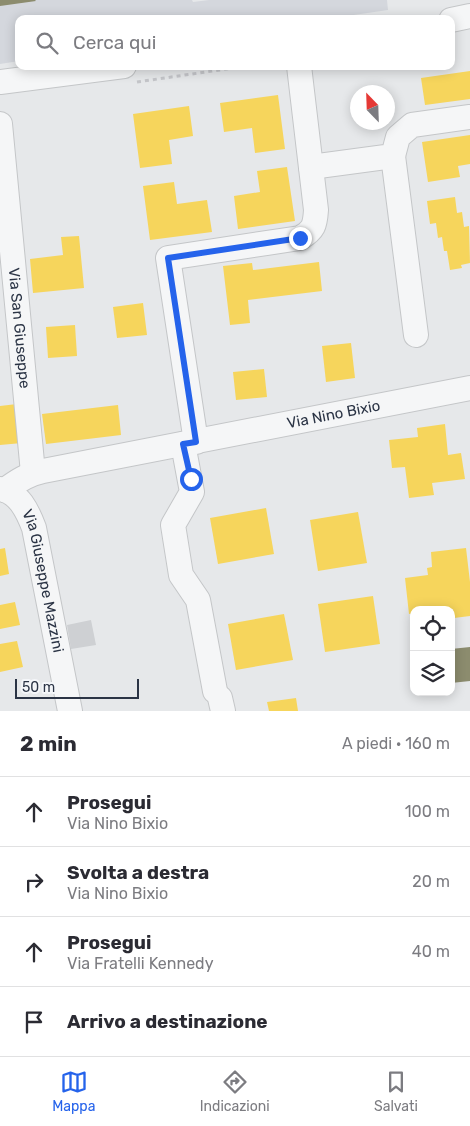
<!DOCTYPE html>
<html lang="it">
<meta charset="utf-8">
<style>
:root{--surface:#fff;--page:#f7f7f7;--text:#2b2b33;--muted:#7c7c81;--line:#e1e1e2;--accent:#2563eb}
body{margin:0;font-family:Rubik,sans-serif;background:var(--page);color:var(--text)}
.controls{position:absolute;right:15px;bottom:15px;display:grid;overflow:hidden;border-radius:10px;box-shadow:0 2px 12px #0003}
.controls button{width:45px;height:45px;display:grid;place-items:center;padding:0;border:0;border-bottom:1px solid var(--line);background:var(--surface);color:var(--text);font:25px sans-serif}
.compass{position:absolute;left:350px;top:85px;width:45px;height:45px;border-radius:50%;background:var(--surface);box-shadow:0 2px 12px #0003;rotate:337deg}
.scale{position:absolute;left:15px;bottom:12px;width:124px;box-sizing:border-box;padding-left:5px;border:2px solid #2b3445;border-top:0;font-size:14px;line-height:18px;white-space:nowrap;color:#2b3445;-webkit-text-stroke:4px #f4f6f9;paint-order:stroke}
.stop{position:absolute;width:15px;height:15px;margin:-11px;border:4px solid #2563eb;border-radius:50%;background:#fff}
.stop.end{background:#2563eb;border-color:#fff;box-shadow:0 1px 5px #0008}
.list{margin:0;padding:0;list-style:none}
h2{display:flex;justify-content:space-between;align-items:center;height:65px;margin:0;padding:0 20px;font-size:21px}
h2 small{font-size:16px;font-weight:400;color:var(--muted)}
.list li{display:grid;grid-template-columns:32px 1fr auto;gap:15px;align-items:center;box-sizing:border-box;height:70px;padding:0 20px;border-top:1px solid var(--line)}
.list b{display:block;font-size:19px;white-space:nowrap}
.list p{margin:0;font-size:16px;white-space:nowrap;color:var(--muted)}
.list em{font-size:16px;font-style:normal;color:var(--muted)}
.icon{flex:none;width:28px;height:28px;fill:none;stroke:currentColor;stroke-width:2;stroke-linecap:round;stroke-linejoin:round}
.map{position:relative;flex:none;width:470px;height:711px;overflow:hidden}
.search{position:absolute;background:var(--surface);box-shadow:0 2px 12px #0003;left:15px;right:15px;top:15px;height:55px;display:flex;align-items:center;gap:12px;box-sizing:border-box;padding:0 18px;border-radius:10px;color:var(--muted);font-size:19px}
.sheet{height:345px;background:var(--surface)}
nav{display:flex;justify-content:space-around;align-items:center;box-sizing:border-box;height:70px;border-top:1px solid var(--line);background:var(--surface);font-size:14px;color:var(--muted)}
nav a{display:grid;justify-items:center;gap:2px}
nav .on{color:var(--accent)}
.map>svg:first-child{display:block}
</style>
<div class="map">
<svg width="470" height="711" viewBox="0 0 470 711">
<rect width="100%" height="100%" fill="#e6e8ea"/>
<path fill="#d4d7dd" d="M 0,0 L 192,0 L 193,2 L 209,0 L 387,0 L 388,10 L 326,19 L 19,19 L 19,61 L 0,64 Z"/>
<g fill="#f6d55c">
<path d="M 470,71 L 470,99 L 425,105 L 421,78 Z"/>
<path d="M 278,95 L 285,149 L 255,153 L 252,128 L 224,132 L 220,103 Z"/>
<path d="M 189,106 L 193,136 L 169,140 L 172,164 L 140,168 L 133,114 Z"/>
<path d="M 470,135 L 470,164 L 458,166 L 460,177 L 428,182 L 422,142 Z"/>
<path d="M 287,167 L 295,221 L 238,229 L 234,196 L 260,192 L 257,171 Z"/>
<path d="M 174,182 L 177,204 L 207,200 L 212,232 L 150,240 L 143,186 Z"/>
<path d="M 455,197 L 457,213 L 462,212 L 464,227 L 469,226 L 470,263 L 461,265 L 462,268 L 450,270 L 447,251 L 444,251 L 442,237 L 438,238 L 436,223 L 430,224 L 427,201 Z"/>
<path d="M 79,236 L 84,288 L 33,293 L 30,259 L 63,255 L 61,237 Z"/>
<path d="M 319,262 L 322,291 L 248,300 L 250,323 L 230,325 L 223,266 L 252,263 L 253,270 Z"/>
<path d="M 143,303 L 147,335 L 117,338 L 113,307 Z"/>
<path d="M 75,325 L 77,356 L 48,358 L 46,327 Z"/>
<path d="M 351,343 L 355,378 L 326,382 L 322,346 Z"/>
<path d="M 264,369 L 267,397 L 236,400 L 233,372 Z"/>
<path d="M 17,404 L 22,443 L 0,445 L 0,406 Z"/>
<path d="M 118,405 L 121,435 L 46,444 L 42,414 Z"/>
<path d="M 445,424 L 448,455 L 461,453 L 465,479 L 432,483 L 434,495 L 409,498 L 405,467 L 392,468 L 389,440 L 418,437 L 417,428 Z"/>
<path d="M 266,508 L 274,554 L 218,564 L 210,518 Z"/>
<path d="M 358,512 L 367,563 L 318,571 L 310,520 Z"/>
<path d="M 5,548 L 9,574 L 0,576 L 0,549 Z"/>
<path d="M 466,548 L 470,582 L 470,616 L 454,618 L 453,609 L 414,610 L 414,613 L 409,614 L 405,578 L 428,575 L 427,568 L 432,567 L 431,552 Z"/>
<path d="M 373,596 L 380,644 L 325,652 L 318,604 Z"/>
<path d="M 15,602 L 20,625 L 0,629 L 0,605 Z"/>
<path d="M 284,614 L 293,660 L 236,670 L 228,624 Z"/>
<path d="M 17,641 L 23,667 L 0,672 L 0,644 Z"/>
<path d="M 296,698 L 298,711 L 269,711 L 267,702 Z"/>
</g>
<g fill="#8c8c6e">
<path d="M 0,0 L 35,0 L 36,1 L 0,6 Z"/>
<path d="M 470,647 L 470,681 L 451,683 L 451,649 Z"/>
</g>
<path fill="#ced0d3" d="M 91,620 L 96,645 L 71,649 L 67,625 Z"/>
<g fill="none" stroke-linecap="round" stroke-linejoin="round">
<g stroke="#c4c6c8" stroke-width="26">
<g id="minor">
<path d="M 451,20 L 470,16"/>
<path d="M 0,82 L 124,66"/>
<path id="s1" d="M 0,124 L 33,473"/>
<path d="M 393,156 L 416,335"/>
<path d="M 311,167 L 393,156 L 398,137 L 412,125 L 470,117"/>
<path d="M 196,442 L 168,258 L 300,238 C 314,230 315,225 316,210 L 299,66"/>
<path d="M 183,444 L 192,492 L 173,525 L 181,575 L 198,600 L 215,691"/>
<path id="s2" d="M 0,489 C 19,492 28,512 34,528 L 70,711"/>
<path id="s3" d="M 5,490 C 17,481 28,474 43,471 C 185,444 327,415 470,388"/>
<path d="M 220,698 L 223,711"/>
</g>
</g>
<path stroke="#c5c6ca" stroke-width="3" stroke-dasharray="4 4" stroke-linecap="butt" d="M 137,82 L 247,66"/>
<use href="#minor" stroke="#f5f6f7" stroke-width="24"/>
</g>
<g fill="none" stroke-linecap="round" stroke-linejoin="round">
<path stroke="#2563eb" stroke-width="6" d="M 191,479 L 183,444 L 196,442 L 168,258 L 300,238"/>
</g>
<g text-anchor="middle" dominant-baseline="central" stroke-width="5" stroke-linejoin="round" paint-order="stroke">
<g font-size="15" fill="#2b3445" stroke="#f4f6f9">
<text stroke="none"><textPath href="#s1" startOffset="205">Via San Giuseppe</textPath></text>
<text stroke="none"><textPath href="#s3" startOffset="339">Via Nino Bixio</textPath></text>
<text stroke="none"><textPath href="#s2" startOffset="108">Via Giuseppe Mazzini</textPath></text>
</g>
</g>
</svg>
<div class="controls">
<button><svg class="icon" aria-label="locate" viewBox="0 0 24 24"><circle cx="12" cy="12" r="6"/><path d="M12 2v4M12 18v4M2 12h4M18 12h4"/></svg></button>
<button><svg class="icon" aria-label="layers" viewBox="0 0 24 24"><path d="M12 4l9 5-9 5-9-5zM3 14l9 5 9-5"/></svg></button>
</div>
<svg class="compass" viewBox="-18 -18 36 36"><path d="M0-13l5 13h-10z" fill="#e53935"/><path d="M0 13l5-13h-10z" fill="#7c7c81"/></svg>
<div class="scale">50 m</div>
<div class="stop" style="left:191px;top:479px"></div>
<div class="stop end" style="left:300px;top:238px"></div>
<div class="search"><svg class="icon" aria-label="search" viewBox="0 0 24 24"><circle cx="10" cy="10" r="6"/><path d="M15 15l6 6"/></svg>Cerca qui</div>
</div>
<section class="sheet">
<h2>2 min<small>A piedi · 160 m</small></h2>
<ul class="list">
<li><svg class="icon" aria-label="ahead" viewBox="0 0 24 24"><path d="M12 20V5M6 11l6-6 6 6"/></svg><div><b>Prosegui</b><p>Via Nino Bixio</p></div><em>100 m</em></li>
<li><svg class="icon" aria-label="right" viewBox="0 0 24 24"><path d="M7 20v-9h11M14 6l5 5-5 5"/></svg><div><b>Svolta a destra</b><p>Via Nino Bixio</p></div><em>20 m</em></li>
<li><svg class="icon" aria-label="ahead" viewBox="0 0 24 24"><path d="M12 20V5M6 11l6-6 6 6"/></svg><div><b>Prosegui</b><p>Via Fratelli Kennedy</p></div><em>40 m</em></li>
<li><svg class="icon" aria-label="arrive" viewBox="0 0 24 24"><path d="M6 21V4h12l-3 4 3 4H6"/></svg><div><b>Arrivo a destinazione</b></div></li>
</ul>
</section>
<nav>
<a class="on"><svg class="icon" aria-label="map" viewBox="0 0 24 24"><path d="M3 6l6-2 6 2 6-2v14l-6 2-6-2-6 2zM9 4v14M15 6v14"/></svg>Mappa</a>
<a><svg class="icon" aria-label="directions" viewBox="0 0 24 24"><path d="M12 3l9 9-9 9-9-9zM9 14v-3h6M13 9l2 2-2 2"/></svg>Indicazioni</a>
<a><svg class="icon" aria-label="saved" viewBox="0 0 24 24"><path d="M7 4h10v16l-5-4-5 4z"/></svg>Salvati</a>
</nav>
